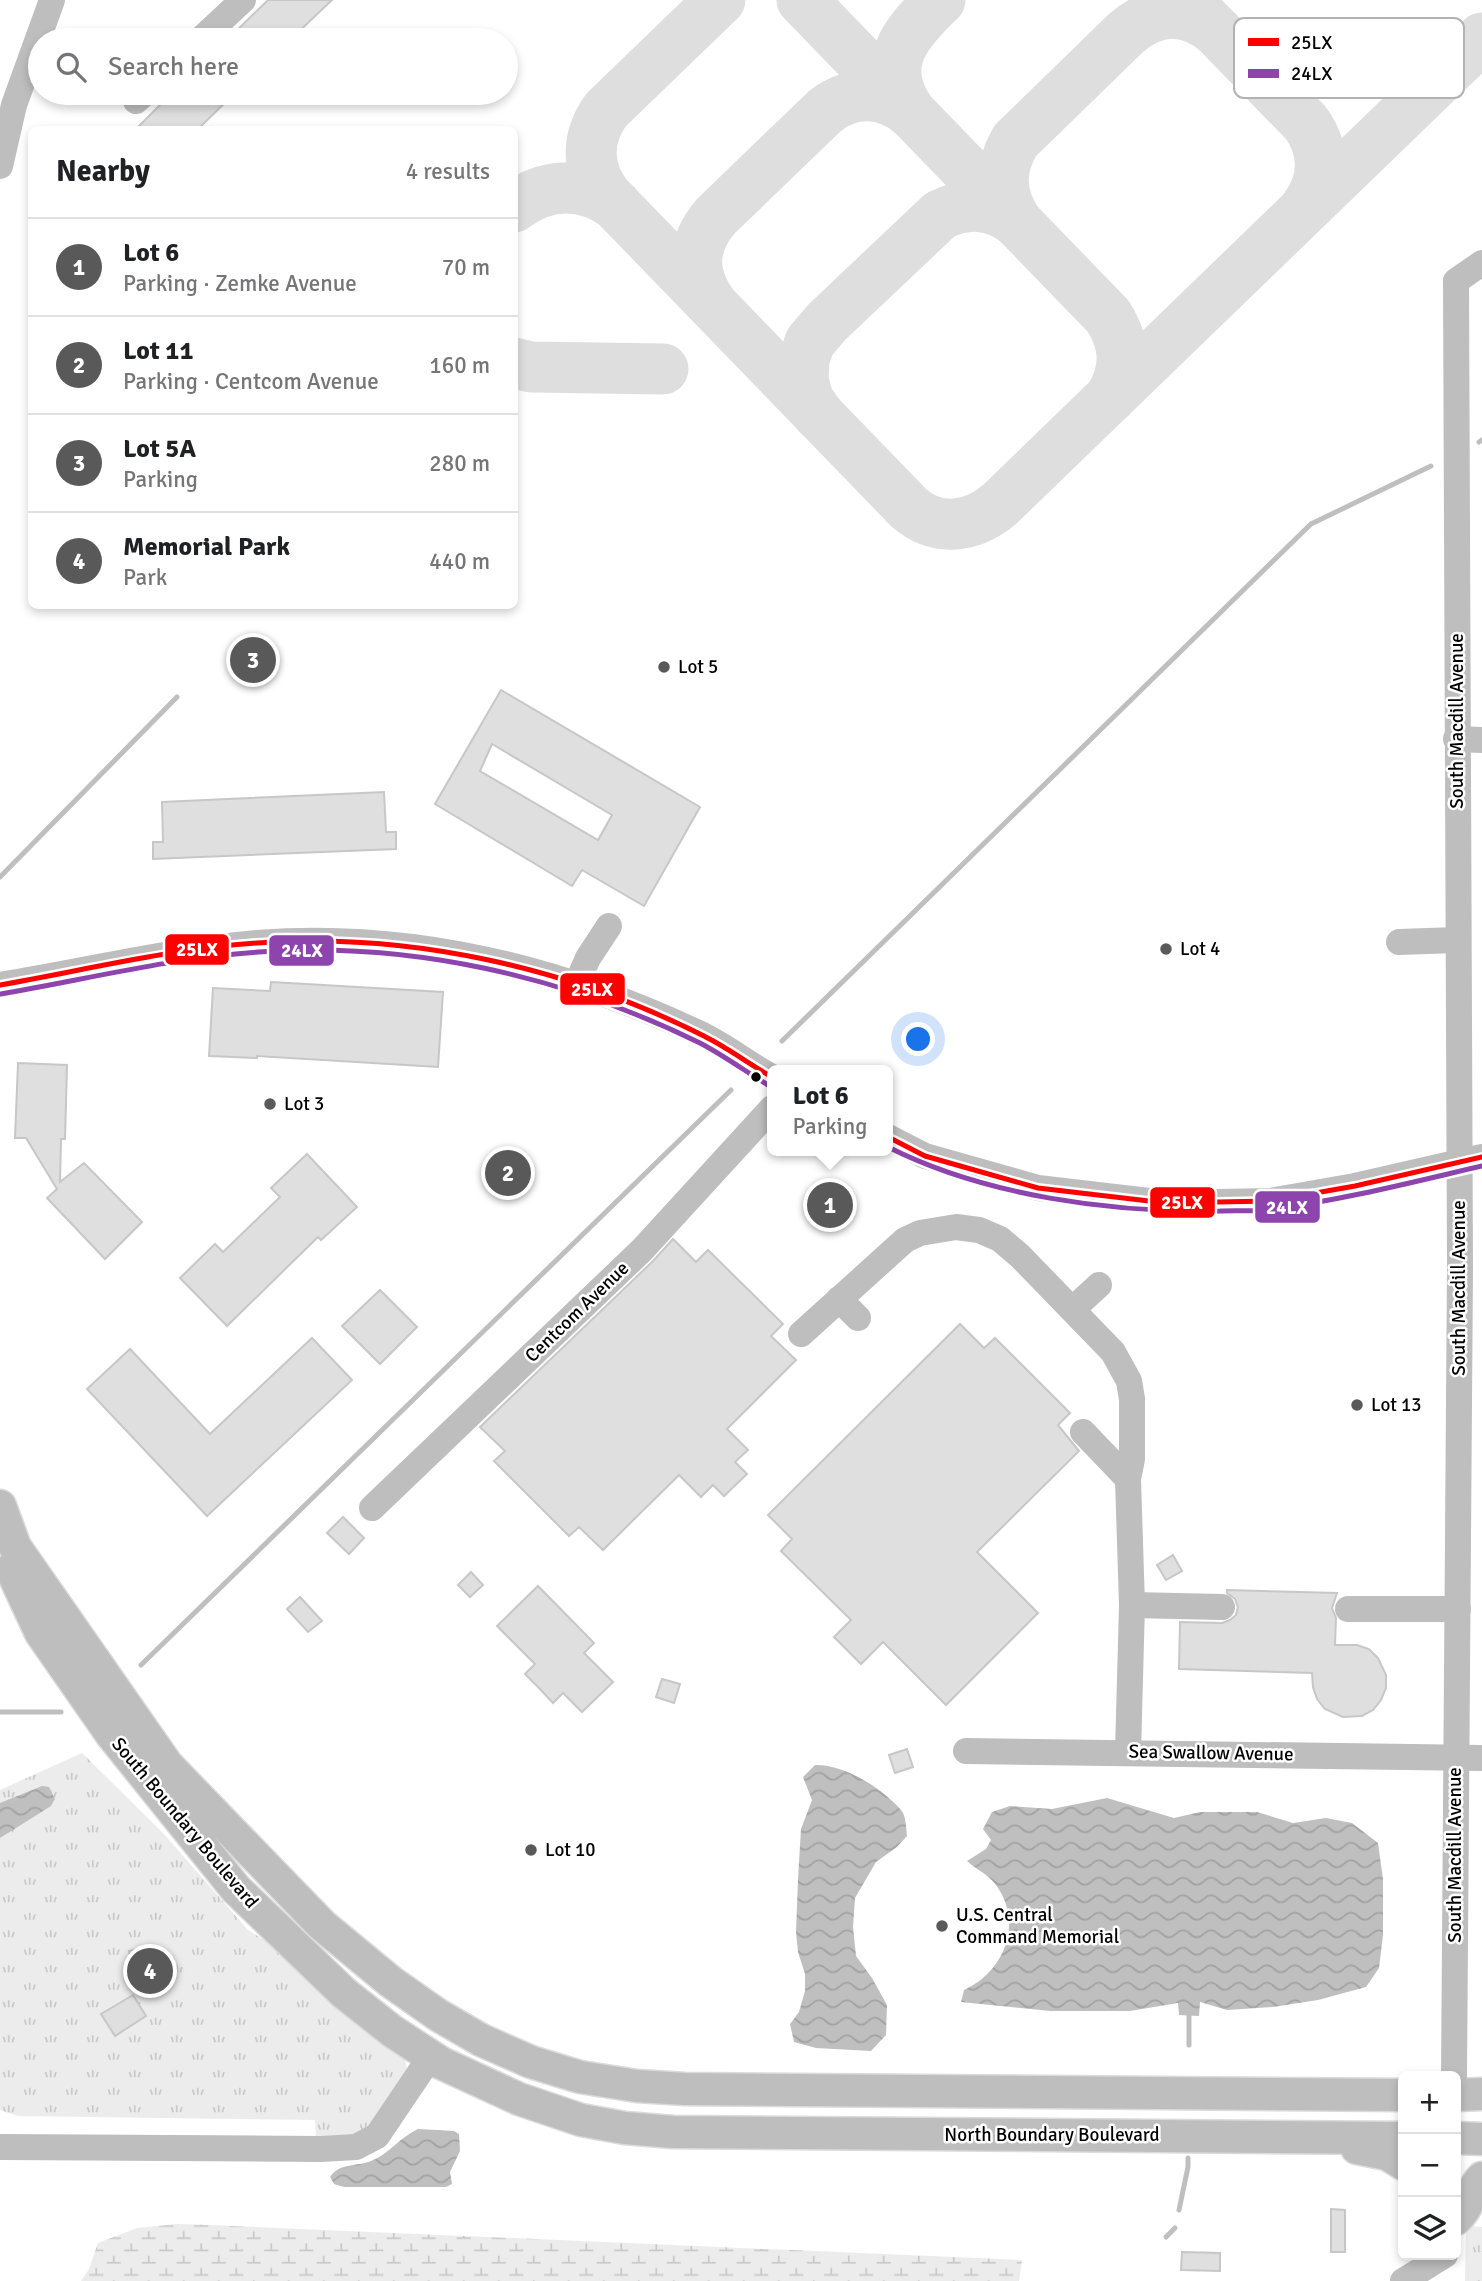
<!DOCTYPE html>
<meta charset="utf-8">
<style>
:root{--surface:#fff;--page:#f2f2f2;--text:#202124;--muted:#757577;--line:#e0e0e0;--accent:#595959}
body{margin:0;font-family:Signika,sans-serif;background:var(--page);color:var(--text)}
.controls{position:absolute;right:21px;bottom:21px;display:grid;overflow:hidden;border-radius:10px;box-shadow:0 4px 10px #0003}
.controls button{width:63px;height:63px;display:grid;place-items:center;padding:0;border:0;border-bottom:2px solid var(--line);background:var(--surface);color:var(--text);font:35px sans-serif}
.you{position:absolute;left:919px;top:1040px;width:24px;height:24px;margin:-18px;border:5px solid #fff;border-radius:50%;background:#1a73e8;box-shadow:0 0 0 10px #1a73e833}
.badge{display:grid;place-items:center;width:46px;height:46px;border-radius:50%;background:var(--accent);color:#fff;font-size:23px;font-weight:700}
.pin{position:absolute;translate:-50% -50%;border:4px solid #fff;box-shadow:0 2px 7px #0006}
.popup{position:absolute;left:767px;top:1065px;width:126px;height:91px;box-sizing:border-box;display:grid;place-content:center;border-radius:10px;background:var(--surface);filter:drop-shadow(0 2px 5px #0005);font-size:23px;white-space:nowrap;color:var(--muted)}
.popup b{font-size:26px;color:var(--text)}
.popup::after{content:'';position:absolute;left:50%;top:100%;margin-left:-14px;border:14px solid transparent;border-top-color:var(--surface)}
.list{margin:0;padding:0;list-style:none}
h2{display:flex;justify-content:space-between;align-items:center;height:91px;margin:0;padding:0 28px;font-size:30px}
h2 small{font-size:23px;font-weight:400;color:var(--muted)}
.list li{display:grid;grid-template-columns:46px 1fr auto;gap:21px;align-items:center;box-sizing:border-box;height:98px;padding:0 28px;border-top:2px solid var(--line)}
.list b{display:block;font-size:26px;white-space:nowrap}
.list p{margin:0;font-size:23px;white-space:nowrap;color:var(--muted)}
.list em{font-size:23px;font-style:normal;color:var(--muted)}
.icon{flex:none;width:38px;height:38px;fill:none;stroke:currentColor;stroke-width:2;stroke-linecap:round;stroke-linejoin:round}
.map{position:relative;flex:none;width:1482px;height:2281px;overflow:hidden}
.search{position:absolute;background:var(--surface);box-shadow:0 4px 10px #0003;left:28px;top:28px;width:490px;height:77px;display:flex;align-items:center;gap:18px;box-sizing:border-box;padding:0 24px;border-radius:38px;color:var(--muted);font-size:26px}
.panel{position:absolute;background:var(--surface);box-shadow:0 4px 10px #0003;left:28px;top:126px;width:490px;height:483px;border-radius:10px}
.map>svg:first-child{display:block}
</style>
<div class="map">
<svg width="1482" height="2281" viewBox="0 0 1482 2281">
<defs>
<pattern id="wetland-marsh" width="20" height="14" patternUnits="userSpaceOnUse" patternTransform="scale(1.75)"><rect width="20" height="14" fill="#ececec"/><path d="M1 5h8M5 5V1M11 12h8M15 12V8" fill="none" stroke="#c9c9c9"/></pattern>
<pattern id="park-tufts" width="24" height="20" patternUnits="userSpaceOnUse" patternTransform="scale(1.75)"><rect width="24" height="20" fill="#ececec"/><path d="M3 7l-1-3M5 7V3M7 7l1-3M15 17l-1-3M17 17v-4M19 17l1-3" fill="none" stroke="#c9c9c9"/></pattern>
<pattern id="water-waves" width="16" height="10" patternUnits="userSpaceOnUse" patternTransform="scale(1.75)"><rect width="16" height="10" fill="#bfbfbf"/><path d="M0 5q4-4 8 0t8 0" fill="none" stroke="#a2a2a2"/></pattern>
</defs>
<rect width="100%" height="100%" fill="#fff"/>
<path fill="url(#wetland-marsh)" d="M 177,2224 L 210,2225 L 1022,2260 L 1019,2281 L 81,2281 L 89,2269 L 98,2243 L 137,2228 Z"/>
<g fill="url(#park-tufts)">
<path d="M 82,1753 L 163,1833 L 248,1930 L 269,1943 L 332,1999 L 405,2060 L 407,2068 L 379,2119 L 359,2136 L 316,2138 L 315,2120 L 18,2116 L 0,2110 L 0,1790 Z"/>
<path d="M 1466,2226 L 1482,2227 L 1482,2281 L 1465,2281 Z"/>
</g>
<g fill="url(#water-waves)">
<path d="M 815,1765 C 844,1764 882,1788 901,1810 C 906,1815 906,1828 907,1836 L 897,1847 L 876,1862 L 855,1898 L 853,1927 L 856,1956 L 872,1978 L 887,2005 L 886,2035 L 871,2051 L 816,2048 L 794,2042 L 790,2024 L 799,2012 L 805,1991 L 805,1974 L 798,1952 L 796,1932 L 798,1879 L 801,1829 L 812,1800 L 803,1777 Z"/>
<path d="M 42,1786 L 49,1787 L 55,1799 L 51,1806 L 0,1838 L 0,1803 Z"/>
<path d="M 1107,1798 L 1174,1818 L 1200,1812 L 1257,1812 L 1293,1823 L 1326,1818 L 1352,1823 L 1378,1843 L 1383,1879 L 1383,1935 L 1379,1968 L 1366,1987 L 1318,2000 L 1273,2007 L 1227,2010 L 1200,2002 L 1199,2016 L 1179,2015 L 1178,2003 L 1130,2011 L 1050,2011 L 961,2002 L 964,1990 C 1004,1972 1024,1923 996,1885 C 988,1874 977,1870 967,1861 L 986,1849 L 991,1840 L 983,1829 L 992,1812 L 1010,1806 L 1052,1809 Z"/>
<path d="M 418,2129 L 454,2131 L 459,2134 L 460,2151 L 450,2172 L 452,2184 L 446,2187 L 344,2187 L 334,2184 L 330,2177 C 340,2162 357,2167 371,2161 C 389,2154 400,2137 418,2129 Z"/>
</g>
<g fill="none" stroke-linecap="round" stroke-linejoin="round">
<g stroke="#bfbfbf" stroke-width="5">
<path d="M 1479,442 L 1482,440"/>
<path d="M 0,877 L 177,697"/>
<path d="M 782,1041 L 1311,524 L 1431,466"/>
<path d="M 141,1665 L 731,1090"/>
<path d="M 0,1712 L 61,1712"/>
<path d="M 1189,2016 L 1189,2045"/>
<path d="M 1179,2210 L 1188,2167 L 1188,2158"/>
<path d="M 1166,2237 L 1175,2228"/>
</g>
<g stroke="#dedede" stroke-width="51">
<path d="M 720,0 L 606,110 C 586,138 586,169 607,196 L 909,508 C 937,532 971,528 999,505 L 1482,38"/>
<path d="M 802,0 L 1108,316 C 1126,344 1127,369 1110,398"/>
<path d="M 1193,7 L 1306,123 C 1326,151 1325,181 1305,208"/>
<path d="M 911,113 C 878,65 904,34 940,0"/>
<path d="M 514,207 C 546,182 584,182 616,205"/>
<path d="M 1017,222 C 999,194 999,169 1015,141 L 1126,33 C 1156,7 1187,7 1218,32"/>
<path d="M 712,304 C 690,273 692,244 716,216 L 825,111 C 852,90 885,91 911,113"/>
<path d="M 514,363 L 531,367 L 663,369"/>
<path d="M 818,414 L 808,399 L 803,380 L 804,359 L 810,342 L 827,322 L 940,215 C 967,202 993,203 1017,222"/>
</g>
</g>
<g fill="#dfdfdf" stroke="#c7c7c7" stroke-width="2" fill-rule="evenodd">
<path d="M 268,0 L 332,0 L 290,40 L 227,40 Z"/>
<path d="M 172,93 L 235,93 L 197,130 L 135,130 Z"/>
<path d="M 501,690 L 700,807 L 644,906 L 582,870 L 572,886 L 435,804 ZM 492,744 L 612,815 L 598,840 L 480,771 Z"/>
<path d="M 384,792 L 386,832 L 396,832 L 396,849 L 153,859 L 153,842 L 163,842 L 162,802 Z"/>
<path d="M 271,982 L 443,992 L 438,1067 L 257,1056 L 257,1058 L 209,1056 L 213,988 L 270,991 Z"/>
<path d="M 18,1063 L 67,1065 L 65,1139 L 61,1139 L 60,1182 L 84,1163 L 142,1222 L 105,1259 L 47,1198 L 57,1189 L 26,1138 L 15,1138 Z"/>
<path d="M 307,1154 L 357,1207 L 321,1240 L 318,1237 L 227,1326 L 180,1278 L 215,1244 L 223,1252 L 280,1197 L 271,1188 Z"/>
<path d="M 673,1239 L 696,1262 L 708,1250 L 783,1324 L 771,1336 L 796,1360 L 727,1429 L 748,1450 L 735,1462 L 747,1474 L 724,1496 L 713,1485 L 701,1497 L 679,1475 L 603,1550 L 579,1527 L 569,1536 L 494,1461 L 505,1451 L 480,1427 L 653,1261 Z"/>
<path d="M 380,1290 L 417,1327 L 380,1364 L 342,1326 Z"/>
<path d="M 960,1324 L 984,1348 L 995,1338 L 1070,1413 L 1058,1425 L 1079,1451 L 977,1552 L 1038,1613 L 946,1705 L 883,1642 L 861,1664 L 834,1637 L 851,1620 L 781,1551 L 792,1539 L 768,1515 Z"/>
<path d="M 312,1338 L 352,1380 L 207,1516 L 87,1389 L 130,1349 L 210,1434 Z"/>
<path d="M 343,1517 L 364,1538 L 349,1554 L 327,1533 Z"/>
<path d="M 1173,1555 L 1182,1571 L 1166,1580 L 1157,1565 Z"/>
<path d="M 471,1572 L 483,1585 L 470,1597 L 458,1585 Z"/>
<path d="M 538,1586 L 594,1643 L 584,1653 L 613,1682 L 582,1712 L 563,1693 L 553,1703 L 538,1687 L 525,1674 L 535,1664 L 497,1626 Z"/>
<path d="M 1227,1590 L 1337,1593 L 1332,1608 L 1336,1618 L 1335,1645 L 1357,1645 L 1369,1649 L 1378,1658 L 1386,1675 L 1386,1688 L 1381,1700 L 1373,1710 L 1362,1716 L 1343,1717 L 1325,1709 L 1317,1699 L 1313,1687 L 1312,1673 L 1179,1669 L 1180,1622 L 1222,1623 L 1230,1620 L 1236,1615 L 1238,1607 L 1235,1599 L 1227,1593 Z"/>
<path d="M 300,1597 L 322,1621 L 308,1632 L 287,1609 Z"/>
<path d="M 662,1679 L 680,1684 L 674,1703 L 656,1697 Z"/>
<path d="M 907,1749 L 913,1767 L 895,1773 L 889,1755 Z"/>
<path d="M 154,1946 L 161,1983 L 136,1987 L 129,1951 Z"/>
<path d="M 133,1995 L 146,2016 L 115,2036 L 101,2014 Z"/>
<path d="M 1331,2209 L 1345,2210 L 1345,2252 L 1331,2252 Z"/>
<path d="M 1182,2252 L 1220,2253 L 1220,2271 L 1181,2270 Z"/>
</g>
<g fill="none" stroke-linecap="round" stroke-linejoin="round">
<g stroke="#dbdbdb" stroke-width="35">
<g id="major">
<path d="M 0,1506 L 15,1547 L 167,1765 L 322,1925 L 391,1982 L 438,2015 L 481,2040 L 531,2062 L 580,2077 L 637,2086 L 685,2089 L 1403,2095"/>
<path d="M 14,1566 L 14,1575 L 41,1633 L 112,1735 L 236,1889 L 344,1993 L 392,2031 L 441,2063 L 519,2099 L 581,2120 L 625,2128 L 673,2132 L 1403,2138"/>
<path d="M 1456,2095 L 1482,2094"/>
<path d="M 1456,2138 L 1482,2139"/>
<path d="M 1357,2148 L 1387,2154 L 1403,2164"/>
<path d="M 1456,2219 C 1469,2208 1470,2190 1482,2178"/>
</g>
</g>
<g stroke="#bebebe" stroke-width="26">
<path d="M 200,40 L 243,0"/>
<path d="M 136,101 L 145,93"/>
<path d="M 0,166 L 14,105 L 52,0"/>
<path d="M 1456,739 L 1482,740"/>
<path d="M 1399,942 L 1457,940"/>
<path d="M 577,983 L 588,958 L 609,926"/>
<path d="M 0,985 C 85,971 171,950 257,943 C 410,931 556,967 694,1031 C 722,1043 746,1063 772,1077"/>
<path d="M 888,1137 L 925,1156 L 1038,1188 L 1166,1203 L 1270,1201 L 1355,1186 L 1482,1157"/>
<path d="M 839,1299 L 858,1318"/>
<path d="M 1073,1309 L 1099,1285"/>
<path d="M 801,1334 L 905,1240 L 920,1233 L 956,1227 L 979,1230 L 1000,1239 L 1020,1256 L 1113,1352 L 1129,1381 L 1132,1399 L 1132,1459 L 1128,1479 L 1132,1605 L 1128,1752"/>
<path d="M 1083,1432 L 1128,1479"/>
<path d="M 372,1508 L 642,1250 L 772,1108"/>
<path d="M 1132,1605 L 1222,1607"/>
<path d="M 1348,1609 L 1458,1609"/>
<path d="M 966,1751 L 1482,1758"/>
<path d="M 1454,2076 L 1460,1268 L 1456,281 L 1482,263"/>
<path d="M 0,2147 L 321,2149 L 356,2147 L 377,2136 L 431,2056"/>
<path d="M 1403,2281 L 1445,2255"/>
</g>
<use href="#major" stroke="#bebebe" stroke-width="32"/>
<g stroke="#fff" stroke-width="10">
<g id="bus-1">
<path d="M 0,985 C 85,970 170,949 257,943 C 409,932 567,967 704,1036 C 728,1048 749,1064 772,1077"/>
<path d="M 888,1137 L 925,1156 L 1038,1188 L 1166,1203 L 1270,1201 L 1355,1186 L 1482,1157"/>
</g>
</g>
<g stroke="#fff" stroke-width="10">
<g id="bus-2">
<path d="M 1,994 C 87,979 172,958 258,952 C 409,941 564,976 700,1043 C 723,1055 745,1071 768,1085"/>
<path d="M 888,1147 C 985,1196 1112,1213 1220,1211 C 1237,1210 1256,1212 1273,1209 C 1343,1200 1413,1182 1482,1166"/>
</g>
</g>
<use href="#bus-1" stroke="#f00" stroke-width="5"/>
<use href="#bus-2" stroke="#8e44ad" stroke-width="5"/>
</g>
<g fill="#595959" stroke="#fff" stroke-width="2.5">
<circle cx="664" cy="667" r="7"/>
<circle cx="1166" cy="949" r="7"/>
<circle cx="270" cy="1104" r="7"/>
<circle cx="1357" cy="1405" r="7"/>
<circle cx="531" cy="1850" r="7"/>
<circle cx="942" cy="1926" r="7"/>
</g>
<circle fill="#000" stroke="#fff" stroke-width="2.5" cx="756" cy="1077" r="6"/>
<g text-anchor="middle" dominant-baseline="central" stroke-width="5" stroke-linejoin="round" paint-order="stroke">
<g font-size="19" fill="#000" stroke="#fff" text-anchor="start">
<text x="678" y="667">Lot 5</text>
<text x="1180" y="949">Lot 4</text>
<text x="284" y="1104">Lot 3</text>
<text x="1371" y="1405">Lot 13</text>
<text x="545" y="1850">Lot 10</text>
<text x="956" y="1915">U.S. Central<tspan x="956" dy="22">Command Memorial</tspan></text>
</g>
<g font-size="19" fill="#000" stroke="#fff">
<text transform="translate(1457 721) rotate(-90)">South Macdill Avenue</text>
<text transform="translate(1459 1288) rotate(-90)">South Macdill Avenue</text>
<text transform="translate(577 1312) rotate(-44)">Centcom Avenue</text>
<text transform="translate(1211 1753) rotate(1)">Sea Swallow Avenue</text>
<text transform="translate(185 1823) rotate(50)">South Boundary Boulevard</text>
<text transform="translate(1455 1855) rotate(-90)">South Macdill Avenue</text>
<text x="1052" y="2135">North Boundary Boulevard</text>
</g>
</g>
<rect x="1234" y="18" width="230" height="80" rx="10" fill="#fff" stroke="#b2b2b2" stroke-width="2"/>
<rect x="1248" y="38" width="31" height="8" fill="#f00"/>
<rect x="1248" y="69" width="31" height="9" fill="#8e44ad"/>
<g font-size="19" fill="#000">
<text x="1291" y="49">25LX</text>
<text x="1291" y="80">24LX</text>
</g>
<g stroke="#fff" stroke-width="2.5">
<rect x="164" y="933" width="66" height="33" rx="7" fill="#f00"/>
<rect x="268" y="934" width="67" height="33" rx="7" fill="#8e44ad"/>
<rect x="559" y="972" width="67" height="34" rx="7" fill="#f00"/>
<rect x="1149" y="1186" width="67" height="33" rx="7" fill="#f00"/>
<rect x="1254" y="1190" width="67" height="34" rx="7" fill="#8e44ad"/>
</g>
<g font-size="19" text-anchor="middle" font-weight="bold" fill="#fff">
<text x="197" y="956">25LX</text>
<text x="302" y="957">24LX</text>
<text x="592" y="996">25LX</text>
<text x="1182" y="1209">25LX</text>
<text x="1287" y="1214">24LX</text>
</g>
</svg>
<div class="controls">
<button>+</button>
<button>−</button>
<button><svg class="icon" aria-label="layers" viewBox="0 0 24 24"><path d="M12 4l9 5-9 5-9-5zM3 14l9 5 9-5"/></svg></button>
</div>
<div class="you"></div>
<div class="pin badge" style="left:830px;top:1205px">1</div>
<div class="popup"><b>Lot 6</b>Parking</div>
<div class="pin badge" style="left:508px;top:1173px">2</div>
<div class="pin badge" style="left:253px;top:660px">3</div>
<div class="pin badge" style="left:150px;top:1971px">4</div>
<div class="search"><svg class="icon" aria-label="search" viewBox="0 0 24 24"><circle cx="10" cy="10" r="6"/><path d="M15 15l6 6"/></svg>Search here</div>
<section class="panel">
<h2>Nearby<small>4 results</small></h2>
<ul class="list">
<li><span class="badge">1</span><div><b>Lot 6</b><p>Parking · Zemke Avenue</p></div><em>70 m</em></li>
<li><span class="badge">2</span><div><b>Lot 11</b><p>Parking · Centcom Avenue</p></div><em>160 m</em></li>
<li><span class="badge">3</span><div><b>Lot 5A</b><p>Parking</p></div><em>280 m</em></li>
<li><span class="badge">4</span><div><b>Memorial Park</b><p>Park</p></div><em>440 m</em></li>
</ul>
</section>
</div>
